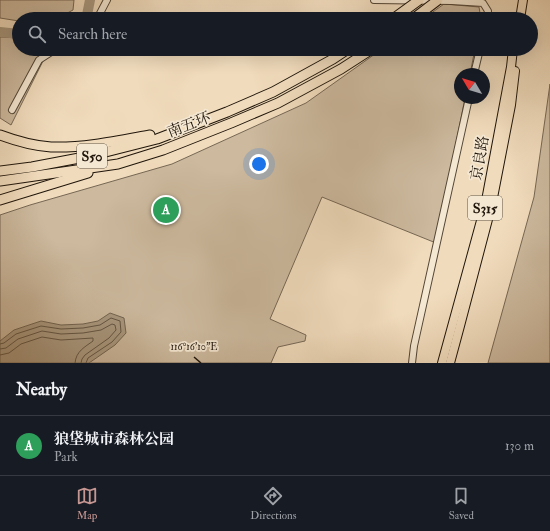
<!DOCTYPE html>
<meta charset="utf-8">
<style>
:root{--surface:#171b24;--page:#20242c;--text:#f1f3f6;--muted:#9ea1a6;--line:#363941;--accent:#c59692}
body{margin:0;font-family:"IM FELL Double Pica","Noto Serif SC",serif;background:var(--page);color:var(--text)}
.compass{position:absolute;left:454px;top:68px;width:36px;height:36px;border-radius:50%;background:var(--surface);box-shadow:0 4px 16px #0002;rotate:308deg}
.you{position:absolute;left:259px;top:164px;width:14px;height:14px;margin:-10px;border:3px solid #fff;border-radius:50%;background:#1a73e8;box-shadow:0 0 0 6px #1a73e833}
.badge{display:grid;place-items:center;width:26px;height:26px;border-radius:50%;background:var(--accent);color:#fff;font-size:13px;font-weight:700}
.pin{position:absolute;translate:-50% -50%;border:2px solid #fff;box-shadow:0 1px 4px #0006}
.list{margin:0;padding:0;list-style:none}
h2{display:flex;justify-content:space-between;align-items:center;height:52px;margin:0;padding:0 16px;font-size:17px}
h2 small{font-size:13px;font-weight:400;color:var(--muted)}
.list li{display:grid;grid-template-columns:26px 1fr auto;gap:12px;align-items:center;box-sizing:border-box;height:60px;padding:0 16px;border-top:1px solid var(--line)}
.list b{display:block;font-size:15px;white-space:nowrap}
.list p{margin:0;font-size:13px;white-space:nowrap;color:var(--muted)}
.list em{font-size:13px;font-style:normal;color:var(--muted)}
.icon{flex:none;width:22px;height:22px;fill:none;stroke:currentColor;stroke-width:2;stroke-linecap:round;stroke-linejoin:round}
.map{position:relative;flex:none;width:550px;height:363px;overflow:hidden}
.search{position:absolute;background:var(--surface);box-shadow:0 4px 16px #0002;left:12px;right:12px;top:12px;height:44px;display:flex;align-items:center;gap:10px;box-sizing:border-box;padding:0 14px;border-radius:22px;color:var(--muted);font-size:15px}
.sheet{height:112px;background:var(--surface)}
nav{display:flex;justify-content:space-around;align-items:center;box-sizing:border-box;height:56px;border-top:1px solid var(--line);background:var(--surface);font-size:11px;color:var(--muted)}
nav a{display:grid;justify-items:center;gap:2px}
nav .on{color:var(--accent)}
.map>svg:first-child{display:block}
</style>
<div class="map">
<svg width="550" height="363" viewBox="0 0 550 363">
<rect width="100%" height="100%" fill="#f0dbbc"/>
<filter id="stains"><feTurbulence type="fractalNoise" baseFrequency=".005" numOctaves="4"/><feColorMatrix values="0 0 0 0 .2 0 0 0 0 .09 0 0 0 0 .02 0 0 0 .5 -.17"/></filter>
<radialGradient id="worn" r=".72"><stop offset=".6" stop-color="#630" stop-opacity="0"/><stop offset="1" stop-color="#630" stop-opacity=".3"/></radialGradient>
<g fill="#ccb99e" stroke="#766754">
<path d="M 0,0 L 74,0 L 73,10 L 56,19 L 19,19 L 19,21 L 0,18 Z"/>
<path d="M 444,4 L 479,7 L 481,19 L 423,19 Z"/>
<path d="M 0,37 L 19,38 L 19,49 L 49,49 L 11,125 L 0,118 Z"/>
<path d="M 382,49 L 475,49 L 470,74 L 460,74 L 460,98 L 465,98 L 436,243 L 322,197 L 270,319 L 306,335 L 305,341 L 278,347 L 271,363 L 0,363 L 0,215 L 30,205 L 172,164 L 306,103 Z"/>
<path d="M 550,84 L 550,363 L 488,363 L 534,197 Z"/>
</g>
<path fill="#a9987f" stroke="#726450" d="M 110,313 L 124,318 L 126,333 L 115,345 L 89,363 L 0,363 L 0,341 L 14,330 L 41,321 L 61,325 L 83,324 L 98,321 Z"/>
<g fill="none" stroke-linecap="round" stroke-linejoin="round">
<g stroke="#645644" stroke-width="1">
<path d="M 0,344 L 4,343 L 16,334 L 41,326 L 61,329 L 83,328 L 100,325 L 111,318 L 120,321 L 121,332 L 112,342 L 88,358 L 86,363"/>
<path d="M 0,349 L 6,348 L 18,339 L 42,331 L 61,334 L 83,333 L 101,330 L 112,324 L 115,325 L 116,330 L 109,338 L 85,355 L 82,359 L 81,363"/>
<path d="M 0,355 L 9,353 L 21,344 L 42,337 L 61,340 L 93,338 L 93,341 C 85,347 76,351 75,363"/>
</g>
<g stroke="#a9987f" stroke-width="10">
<path d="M 82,19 L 87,15 L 90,0"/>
<path d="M 0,32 L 19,34"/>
</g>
<g stroke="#534636" stroke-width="8">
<g id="minor">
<path d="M 374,0 L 452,1 L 483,3 L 488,11 L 486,19"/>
<path d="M 97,19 L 107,0"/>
<path d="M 474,74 L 480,49"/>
<path d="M 12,110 L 39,60 L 56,49"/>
<path d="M 412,363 L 414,346 L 469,98"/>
</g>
</g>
<g stroke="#1f150a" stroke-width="10">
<g id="major">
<path d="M 520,19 L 523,0"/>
<path d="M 442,363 L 485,206 L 511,67 L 513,49"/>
<path d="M 450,363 L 460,326 L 491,208 L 511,105 L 515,71"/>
</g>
</g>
<g stroke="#1f150a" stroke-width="11">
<g id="highway">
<path d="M 0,135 C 16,141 34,146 51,147 C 85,148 117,141 150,135"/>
<path d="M 0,171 L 32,167 L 90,156 L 157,139 L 227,112 L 273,92 L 333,59 L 348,49"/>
<path d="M 0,181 L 118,164 L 163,150 L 231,123 L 278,103 L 341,69 L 372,49"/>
<path d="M 0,200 L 88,173"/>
</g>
</g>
<use href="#minor" stroke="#f5e8d3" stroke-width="6"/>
<use href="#major" stroke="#f0dbbc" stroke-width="8"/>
<use href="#highway" stroke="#f0dbbc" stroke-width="9"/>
<g stroke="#1f150a" stroke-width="11" stroke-linecap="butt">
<g id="highway-bridge">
<path d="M 393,19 L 419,0"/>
<path d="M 413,19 L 438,0"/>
</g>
</g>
<use href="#highway-bridge" stroke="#f0dbbc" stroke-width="9"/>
</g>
<path fill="none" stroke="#1f150a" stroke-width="1.5" d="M 194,357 L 201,363"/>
<g text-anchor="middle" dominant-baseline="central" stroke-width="3.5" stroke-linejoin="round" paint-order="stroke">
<g fill="#f5e8d3" stroke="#5f5446" stroke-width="1">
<rect x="77" y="144" width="30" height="24" rx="3"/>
<rect x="468" y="196" width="34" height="24" rx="3"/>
</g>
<g font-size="14" font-weight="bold" fill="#1f150a">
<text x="92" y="156">S50</text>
<text x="485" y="208">S315</text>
</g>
<g font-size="15" fill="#1f150a" stroke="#f5e8d3">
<text transform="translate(189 125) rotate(-21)">南五环</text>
<text transform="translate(480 158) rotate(-80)">京良路</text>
</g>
</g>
<g font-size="10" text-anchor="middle" fill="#1f150a" stroke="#f5e8d3" stroke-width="3.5" stroke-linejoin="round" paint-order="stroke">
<text x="194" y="350">116°16'10"E</text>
</g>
<rect width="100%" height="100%" filter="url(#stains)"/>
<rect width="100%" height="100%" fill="url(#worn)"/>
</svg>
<svg class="compass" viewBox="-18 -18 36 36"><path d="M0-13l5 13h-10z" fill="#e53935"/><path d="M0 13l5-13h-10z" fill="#9ea1a6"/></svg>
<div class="you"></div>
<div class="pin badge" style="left:166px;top:210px;background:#2e9e5b">A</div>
<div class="search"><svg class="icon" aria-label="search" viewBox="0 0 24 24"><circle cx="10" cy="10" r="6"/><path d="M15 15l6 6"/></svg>Search here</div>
</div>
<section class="sheet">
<h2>Nearby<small></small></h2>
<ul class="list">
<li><span class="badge" style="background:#2e9e5b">A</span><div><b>狼垡城市森林公园</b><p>Park</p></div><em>130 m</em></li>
</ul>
</section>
<nav>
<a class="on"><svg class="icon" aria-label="map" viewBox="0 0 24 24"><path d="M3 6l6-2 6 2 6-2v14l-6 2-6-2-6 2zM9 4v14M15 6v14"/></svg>Map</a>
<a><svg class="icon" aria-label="directions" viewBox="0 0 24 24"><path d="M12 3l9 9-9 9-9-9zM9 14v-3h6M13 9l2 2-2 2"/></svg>Directions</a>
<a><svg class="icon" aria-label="saved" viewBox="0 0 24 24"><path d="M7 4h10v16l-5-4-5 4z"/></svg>Saved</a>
</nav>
